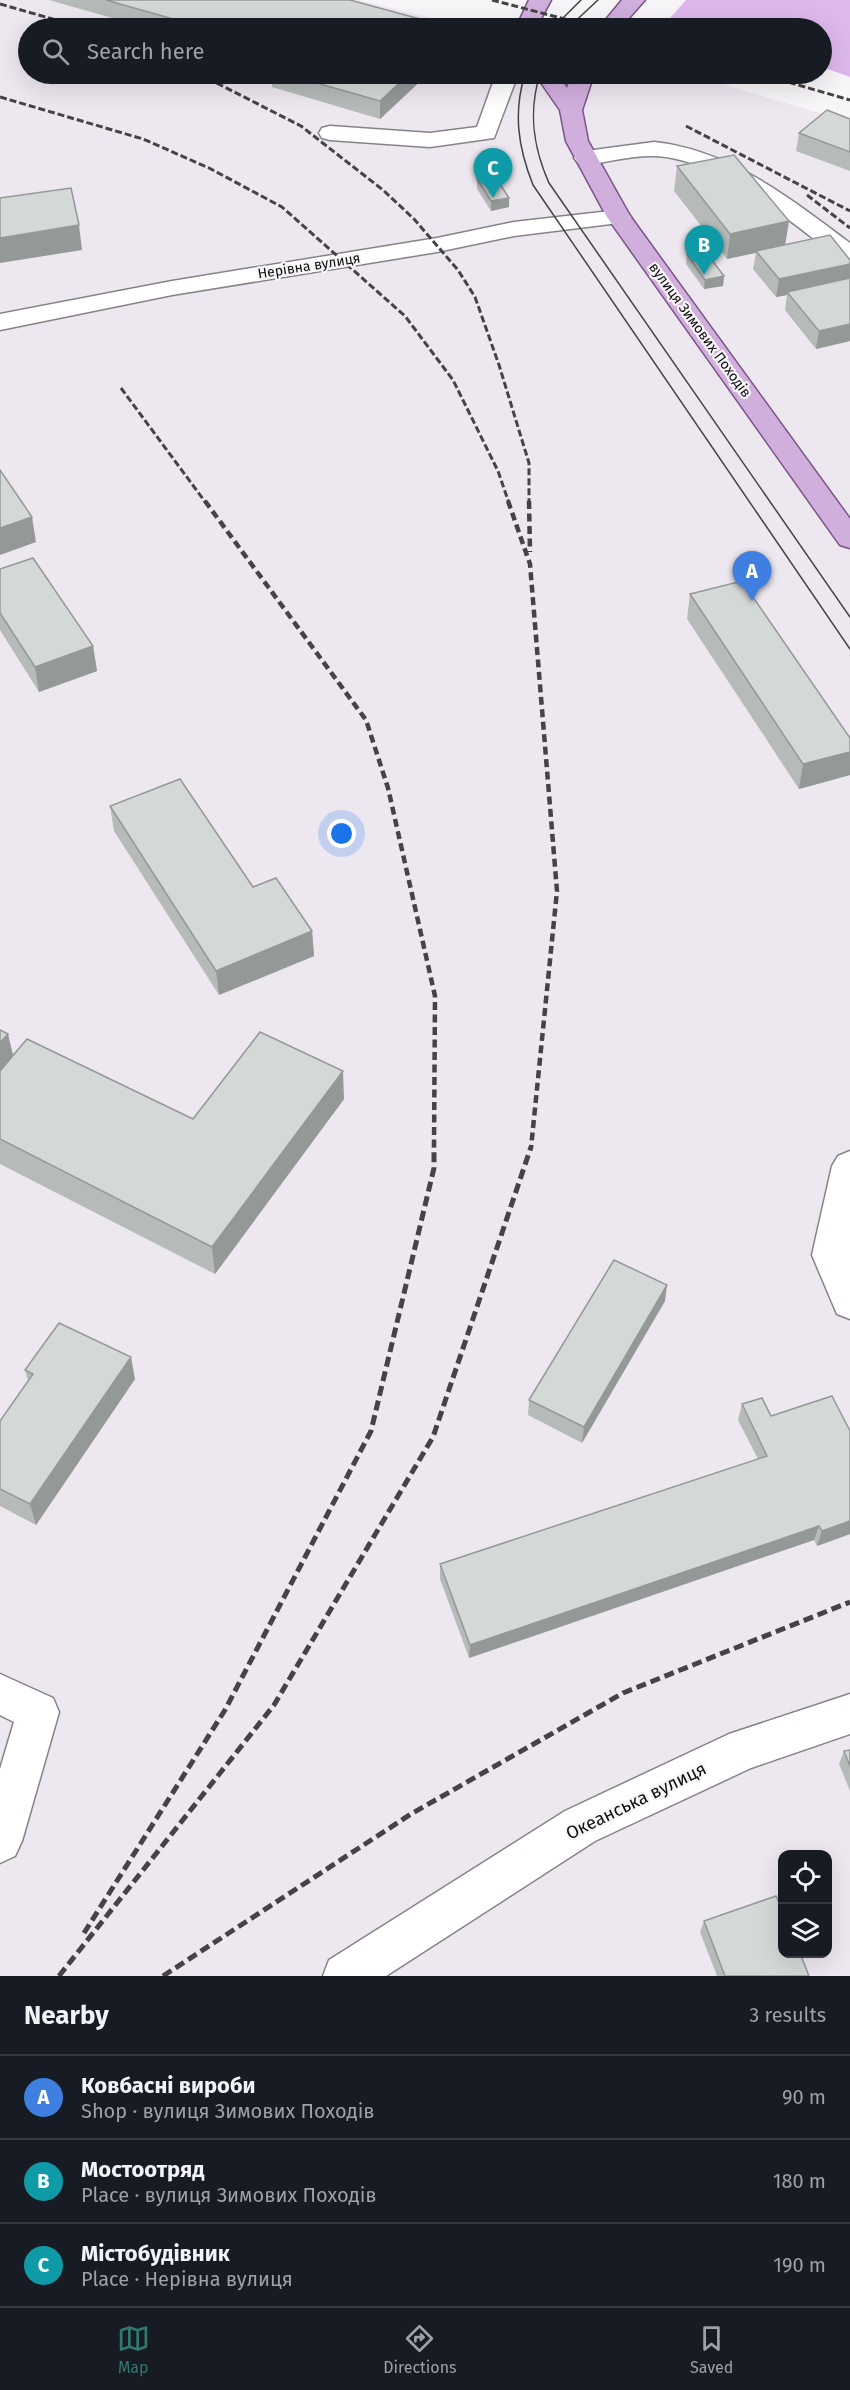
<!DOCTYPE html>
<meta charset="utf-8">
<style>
:root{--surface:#171b24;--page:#242831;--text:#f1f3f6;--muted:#9ea1a6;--line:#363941;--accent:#31786e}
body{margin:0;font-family:"Fira Sans",sans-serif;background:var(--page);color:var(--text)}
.controls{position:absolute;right:18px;bottom:18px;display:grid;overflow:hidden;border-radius:12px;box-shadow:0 6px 24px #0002}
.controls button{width:54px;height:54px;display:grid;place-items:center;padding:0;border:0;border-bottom:2px solid var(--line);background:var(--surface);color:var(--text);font:30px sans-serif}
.you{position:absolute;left:342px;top:834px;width:21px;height:21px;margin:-15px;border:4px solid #fff;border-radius:50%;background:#1a73e8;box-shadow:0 0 0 9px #1a73e833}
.badge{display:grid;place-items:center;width:39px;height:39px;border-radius:50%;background:var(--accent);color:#fff;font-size:20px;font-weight:700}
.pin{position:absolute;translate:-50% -50px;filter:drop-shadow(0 2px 3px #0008)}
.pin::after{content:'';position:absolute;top:32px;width:21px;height:18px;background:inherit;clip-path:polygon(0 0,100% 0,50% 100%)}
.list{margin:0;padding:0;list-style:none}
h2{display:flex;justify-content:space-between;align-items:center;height:78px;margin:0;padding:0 24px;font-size:26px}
h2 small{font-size:20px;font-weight:400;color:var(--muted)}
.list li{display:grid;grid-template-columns:39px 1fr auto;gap:18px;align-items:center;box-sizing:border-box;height:84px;padding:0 24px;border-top:2px solid var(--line)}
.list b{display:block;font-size:22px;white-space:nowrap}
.list p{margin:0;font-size:20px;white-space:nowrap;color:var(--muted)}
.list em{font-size:20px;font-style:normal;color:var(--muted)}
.icon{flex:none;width:33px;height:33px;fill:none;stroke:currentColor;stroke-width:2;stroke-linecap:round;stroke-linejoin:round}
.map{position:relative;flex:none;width:850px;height:1976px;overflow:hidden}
.search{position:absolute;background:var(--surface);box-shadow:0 6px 24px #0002;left:18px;right:18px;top:18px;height:66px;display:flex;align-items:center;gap:15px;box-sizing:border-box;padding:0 21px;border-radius:33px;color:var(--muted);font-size:22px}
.sheet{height:330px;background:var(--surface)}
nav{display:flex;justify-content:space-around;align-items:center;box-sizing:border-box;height:84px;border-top:2px solid var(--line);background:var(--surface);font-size:16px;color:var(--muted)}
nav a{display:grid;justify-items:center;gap:3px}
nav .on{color:var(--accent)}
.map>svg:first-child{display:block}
</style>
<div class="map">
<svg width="850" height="1976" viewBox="0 0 850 1976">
<rect width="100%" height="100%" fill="#f8f5f9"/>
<path fill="#ede7f0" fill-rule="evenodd" d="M 0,0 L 358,0 L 470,28 L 28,28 L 28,74 L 688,74 L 850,122 L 850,1976 L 0,1976 ZM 782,1854 L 828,1854 L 828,1954 L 782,1954 Z"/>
<path fill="#deb8ed" d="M 686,0 L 850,0 L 850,77 L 822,67 L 822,28 L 701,28 L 670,18 Z"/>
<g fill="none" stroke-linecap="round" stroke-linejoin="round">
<g stroke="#868387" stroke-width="3">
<g id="minor">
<path d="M 496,74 L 518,74 L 494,138 L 430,147 L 330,140 L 322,138 L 319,133 L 322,128 L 330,126 L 430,133 L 477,127 Z"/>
<path d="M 654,142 C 730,150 791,199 850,243 L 850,262 L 841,260 C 791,222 720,159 655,156 C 632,155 608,162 586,165 L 578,163 L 574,158 L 578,153 L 586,151 Z"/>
<path d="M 619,210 L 627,212 L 631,217 L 627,222 L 514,236 L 437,252 L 172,295 L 0,330 L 0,314 L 172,281 L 437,238 L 514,222 Z"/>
<path d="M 850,1151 L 850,1319 L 837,1314 L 812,1255 L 832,1166 L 838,1156 Z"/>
<path d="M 0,1674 L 53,1698 L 59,1712 L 22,1841 L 15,1856 L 0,1863 L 0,1769 L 14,1722 L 0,1715 Z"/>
<path d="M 850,1694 L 850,1734 L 751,1768 L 595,1841 L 386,1976 L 323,1976 L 329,1960 L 565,1811 L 729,1734 Z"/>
</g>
</g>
<g stroke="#7a5487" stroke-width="3">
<g id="major">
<path d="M 529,0 L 551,0 L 536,28 L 516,28 Z"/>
<path d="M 622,0 L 645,0 L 620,28 L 599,28 Z"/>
<path d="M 535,74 L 557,74 L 567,88 L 572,74 L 594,74 L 582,110 L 588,141 L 630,216 L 850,519 L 850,548 L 840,545 L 607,217 L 566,141 L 560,110 Z"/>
</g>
</g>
<use href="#minor" fill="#fff" fill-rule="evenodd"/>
<use href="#major" fill="#d1afdd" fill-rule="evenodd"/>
<g stroke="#454345" stroke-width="1.5">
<path d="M 553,28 L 581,0"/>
<path d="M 568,28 L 598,0"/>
<path d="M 525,74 C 513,113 518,147 533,185 L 850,649"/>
<path d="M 540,74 C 528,112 533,147 549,183 L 850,617"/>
</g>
<g stroke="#454345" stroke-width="3" stroke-dasharray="7 3" stroke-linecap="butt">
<path d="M 492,0 L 599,28"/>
<path d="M 0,4 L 84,28"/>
<path d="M 199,74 L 301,126 L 383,190 L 414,219 L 458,270 L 475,297 L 499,365 L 529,463 L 529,503"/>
<path d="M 760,74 L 850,100"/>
<path d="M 0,97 L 143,139 L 209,168 L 282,207 L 405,316 L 453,380 L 498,471 L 509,503"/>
<path d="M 686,126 L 850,211"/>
<path d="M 807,195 L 850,228"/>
<path d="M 121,388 L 206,503"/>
</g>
<g stroke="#454345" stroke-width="4.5" stroke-dasharray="8 4.5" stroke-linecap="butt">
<path d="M 205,501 L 366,720 L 388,788 L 435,996 L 434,1148"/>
<path d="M 508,501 L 530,564 L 557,891 L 531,1148"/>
<path d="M 529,501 L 530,552"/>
</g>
<g stroke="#454345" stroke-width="5" stroke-dasharray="10 5" stroke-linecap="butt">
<path d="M 84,1933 L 225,1710 L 371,1431 L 434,1168 L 434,1147"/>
<path d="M 59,1976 L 274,1705 L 433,1437 L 531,1147"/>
<path d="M 163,1976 L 411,1814 L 623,1693 L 850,1602"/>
</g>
</g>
<g fill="#b6bbba">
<path d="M 49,0 L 350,0 L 453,28 L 147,28 Z"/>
<path d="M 272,74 L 428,74 L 380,119 L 272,87 Z"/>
<path d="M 850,119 L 850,171 L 796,151 L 799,133 Z"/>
<path d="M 677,166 L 785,245 L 850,260 L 850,341 L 816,349 L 785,310 L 787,295 L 776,297 L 753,269 L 756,253 L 727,259 L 674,191 Z"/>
<path d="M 477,179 L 509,207 L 491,211 L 477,189 Z"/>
<path d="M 687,254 L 724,276 L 723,286 L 704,289 L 686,264 Z"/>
<path d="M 0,569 L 93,646 L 97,671 L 39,692 L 0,630 Z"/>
<path d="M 690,594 L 850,738 L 850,775 L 799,789 L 687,619 Z"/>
<path d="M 110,806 L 253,887 L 312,931 L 314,956 L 219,995 L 114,831 Z"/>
<path d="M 0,1030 L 13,1055 L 193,1119 L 344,1099 L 215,1274 L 0,1164 Z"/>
<path d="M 665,1301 L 582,1443 L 528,1415 L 529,1400 Z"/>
<path d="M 25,1370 L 135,1379 L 36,1525 L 0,1506 L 0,1421 L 28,1381 Z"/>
<path d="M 742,1404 L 771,1416 L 850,1431 L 850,1534 L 817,1546 L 814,1540 L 469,1658 L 440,1579 L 440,1564 L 758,1459 L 738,1420 Z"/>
<path d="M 850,1750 L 850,1791 L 839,1764 L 844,1751 Z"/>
<path d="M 704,1921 L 809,1976 L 717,1976 L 700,1932 Z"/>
</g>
<g fill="#949897">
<path d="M 409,74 L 428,74 L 380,119 L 380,101 Z"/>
<path d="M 509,198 L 509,207 L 491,211 L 491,201 Z"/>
<path d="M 789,221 L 785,246 L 727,259 L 730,234 Z"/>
<path d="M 79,225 L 82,250 L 0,263 L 0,238 Z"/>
<path d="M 850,264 L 850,281 L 787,292 L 787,295 L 776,297 L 779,279 Z"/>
<path d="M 724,276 L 723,286 L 704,289 L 705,280 Z"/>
<path d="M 850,324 L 850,341 L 816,349 L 819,331 Z"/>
<path d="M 32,517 L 36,542 L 0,555 L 0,528 Z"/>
<path d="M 93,646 L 97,671 L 39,692 L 35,667 Z"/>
<path d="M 850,752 L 850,775 L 799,789 L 803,764 Z"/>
<path d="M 312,931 L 314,956 L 219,995 L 216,971 Z"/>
<path d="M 8,1034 L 15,1063 L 0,1081 L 0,1043 Z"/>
<path d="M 343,1071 L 344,1099 L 215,1274 L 212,1247 Z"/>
<path d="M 667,1285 L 665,1301 L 582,1443 L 584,1427 Z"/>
<path d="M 131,1357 L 135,1379 L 36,1525 L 30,1504 Z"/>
<path d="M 850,1521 L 850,1534 L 817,1546 L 822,1531 Z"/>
<path d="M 819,1526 L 814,1540 L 469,1658 L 470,1645 Z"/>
</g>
<g fill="#d4d9d8" stroke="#949897" stroke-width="1.5">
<path d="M 106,0 L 350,0 L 453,28 L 205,28 Z"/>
<path d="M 285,74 L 409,74 L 380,101 Z"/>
<path d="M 827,110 L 850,119 L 850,152 L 799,133 Z"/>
<path d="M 734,155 L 789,221 L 730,234 L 677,166 Z"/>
<path d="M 495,176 L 509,198 L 491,201 L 477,179 Z"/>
<path d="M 71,188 L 79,225 L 0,238 L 0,198 Z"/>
<path d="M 830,235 L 850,260 L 850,264 L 779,279 L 756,251 Z"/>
<path d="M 705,251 L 724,276 L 705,280 L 687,254 Z"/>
<path d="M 850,278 L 850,324 L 819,331 L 787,292 Z"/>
<path d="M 0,470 L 32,517 L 0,528 Z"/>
<path d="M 33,558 L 93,646 L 35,667 L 0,613 L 0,569 Z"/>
<path d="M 742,581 L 850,738 L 850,752 L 803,764 L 690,594 Z"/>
<path d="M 180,779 L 253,887 L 276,878 L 312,931 L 216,971 L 110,806 Z"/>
<path d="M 0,1030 L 8,1034 L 0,1043 Z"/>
<path d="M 260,1032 L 343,1071 L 212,1247 L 0,1139 L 0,1071 L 27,1039 L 193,1119 Z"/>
<path d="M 614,1260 L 667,1285 L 584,1427 L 529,1400 Z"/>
<path d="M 59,1323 L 131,1357 L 30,1504 L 0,1489 L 0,1421 L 33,1374 L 25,1370 Z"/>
<path d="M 832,1396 L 850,1431 L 850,1521 L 822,1531 L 819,1526 L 470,1645 L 440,1564 L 767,1456 L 742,1404 L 762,1398 L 771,1416 Z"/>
<path d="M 850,1750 L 850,1766 L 844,1751 Z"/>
<path d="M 776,1896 L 783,1911 L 783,1953 L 800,1953 L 809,1976 L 725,1976 L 704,1921 Z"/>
</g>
<g text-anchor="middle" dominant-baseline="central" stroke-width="4.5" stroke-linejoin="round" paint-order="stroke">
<g font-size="14" fill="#0f0e0f" stroke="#f8f5f9">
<text transform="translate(309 266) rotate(-9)">Нерівна вулиця</text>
<text transform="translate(700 330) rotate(54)">вулиця Зимових Походів</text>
</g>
<g font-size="18" fill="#0f0e0f" stroke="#f8f5f9">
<text transform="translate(636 1801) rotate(-26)">Океанська вулиця</text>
</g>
</g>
</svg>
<div class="controls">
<button><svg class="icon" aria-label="locate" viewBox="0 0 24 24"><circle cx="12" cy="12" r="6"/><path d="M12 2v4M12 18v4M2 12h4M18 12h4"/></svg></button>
<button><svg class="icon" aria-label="layers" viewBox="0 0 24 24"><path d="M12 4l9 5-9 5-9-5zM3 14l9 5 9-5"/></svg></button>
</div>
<div class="you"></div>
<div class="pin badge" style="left:752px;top:601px;background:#3f7fe0">A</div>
<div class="pin badge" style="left:704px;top:275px;background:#0f9aa8">B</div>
<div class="pin badge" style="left:493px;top:198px;background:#0f9aa8">C</div>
<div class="search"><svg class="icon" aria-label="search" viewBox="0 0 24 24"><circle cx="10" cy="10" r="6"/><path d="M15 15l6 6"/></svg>Search here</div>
</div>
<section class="sheet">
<h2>Nearby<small>3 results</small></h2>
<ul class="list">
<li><span class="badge" style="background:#3f7fe0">A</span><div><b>Ковбасні вироби</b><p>Shop · вулиця Зимових Походів</p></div><em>90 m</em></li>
<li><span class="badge" style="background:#0f9aa8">B</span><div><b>Мостоотряд</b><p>Place · вулиця Зимових Походів</p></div><em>180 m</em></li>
<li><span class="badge" style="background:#0f9aa8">C</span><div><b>Містобудівник</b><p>Place · Нерівна вулиця</p></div><em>190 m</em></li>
</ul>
</section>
<nav>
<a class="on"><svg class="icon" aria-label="map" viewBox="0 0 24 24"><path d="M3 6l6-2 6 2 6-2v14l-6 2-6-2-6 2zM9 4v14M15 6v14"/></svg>Map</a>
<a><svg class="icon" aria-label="directions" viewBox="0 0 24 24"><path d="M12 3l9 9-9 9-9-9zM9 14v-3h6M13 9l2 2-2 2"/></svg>Directions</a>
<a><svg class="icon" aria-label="saved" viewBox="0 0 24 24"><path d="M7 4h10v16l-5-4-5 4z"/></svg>Saved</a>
</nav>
